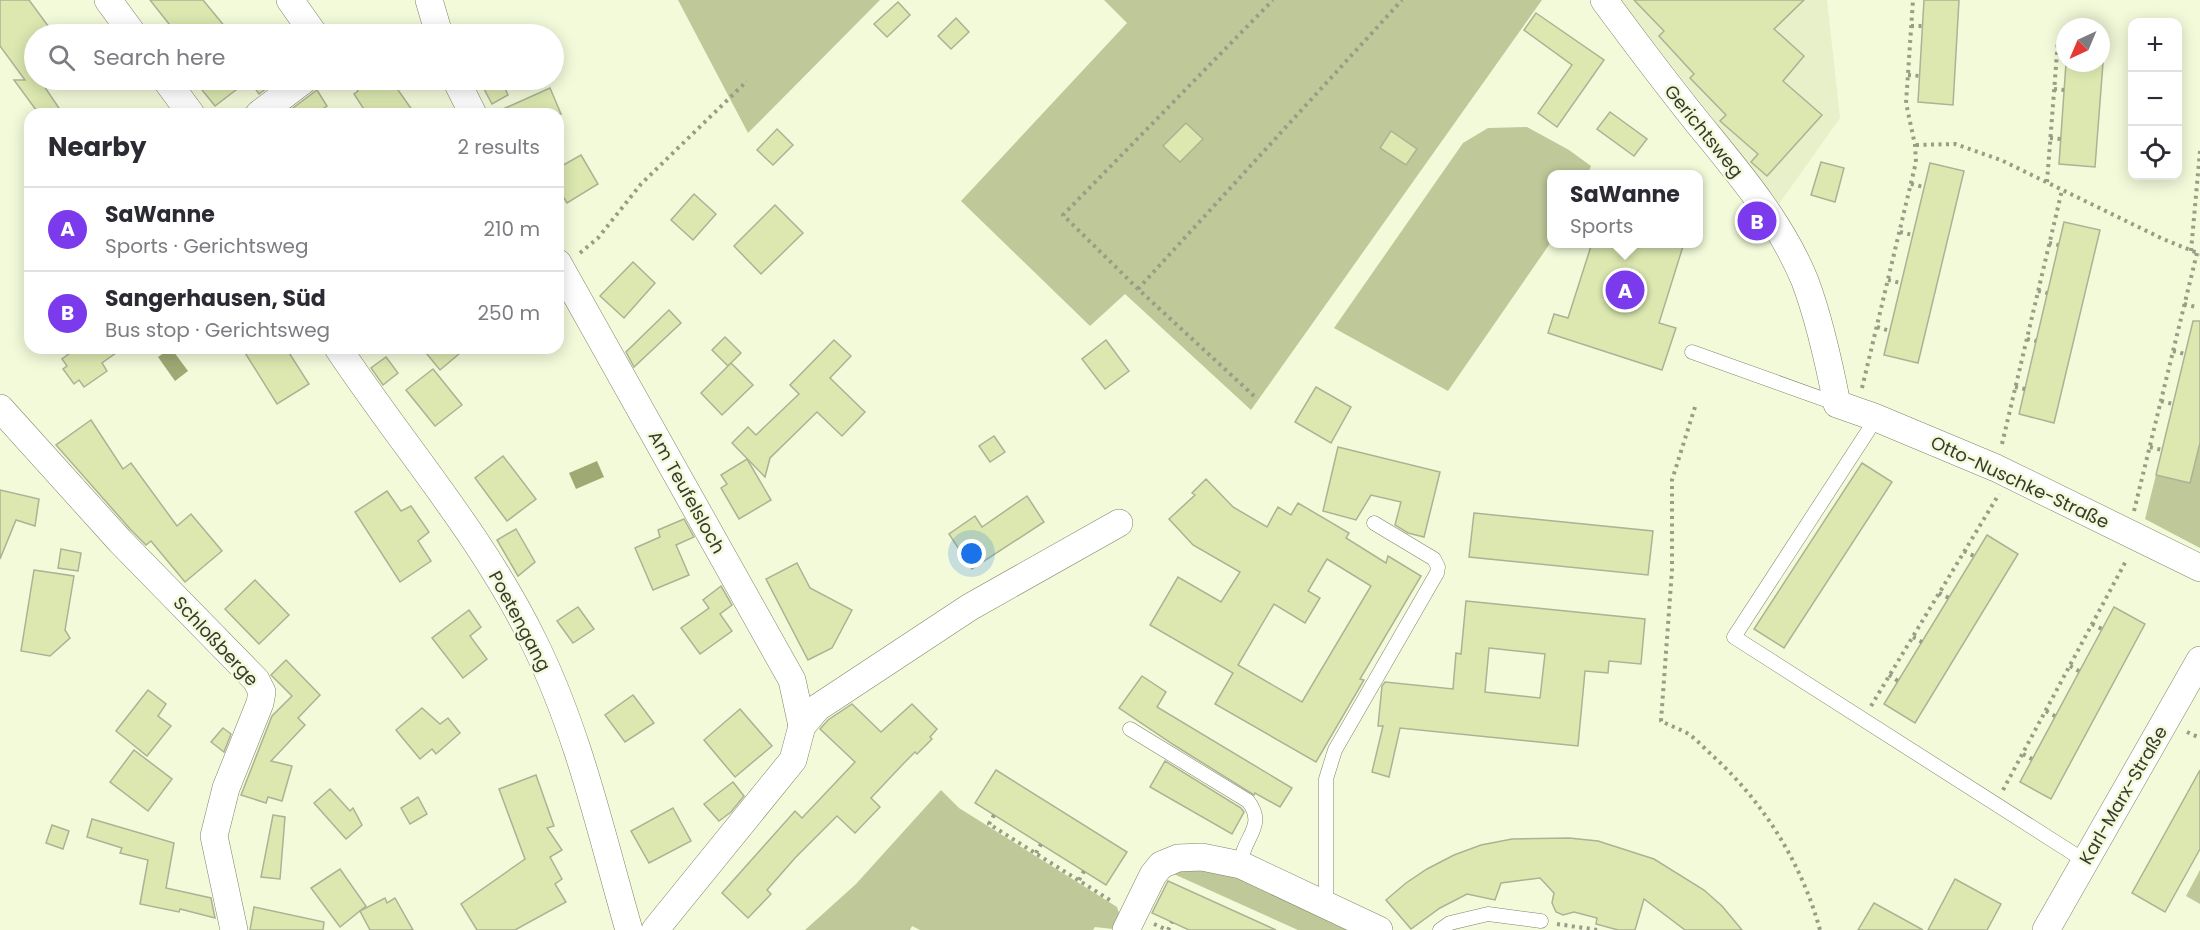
<!DOCTYPE html>
<meta charset="utf-8">
<style>
:root{--surface:#fff;--page:#f2f2f3;--text:#2b2b33;--muted:#7c7c81;--line:#e1e1e2;--accent:#7c3aed}
body{margin:0;font-family:Poppins,sans-serif;background:var(--page);color:var(--text)}
.controls{position:absolute;right:18px;top:18px;display:grid;overflow:hidden;border-radius:12px;box-shadow:0 3px 15px #0003}
.controls button{width:54px;height:54px;display:grid;place-items:center;padding:0;border:0;border-bottom:2px solid var(--line);background:var(--surface);color:var(--text);font:30px sans-serif}
.compass{position:absolute;left:2056px;top:18px;width:54px;height:54px;border-radius:50%;background:var(--surface);box-shadow:0 3px 15px #0003;rotate:224deg}
.you{position:absolute;left:972px;top:554px;width:21px;height:21px;margin:-15px;border:4px solid #fff;border-radius:50%;background:#1a73e8;box-shadow:0 0 0 9px #1a73e833}
.badge{display:grid;place-items:center;width:39px;height:39px;border-radius:50%;background:var(--accent);color:#fff;font-size:20px;font-weight:700}
.pin{position:absolute;translate:-50% -50%;border:3px solid #fff;box-shadow:0 2px 6px #0006}
.popup{position:absolute;left:1547px;top:170px;width:156px;height:78px;box-sizing:border-box;display:grid;place-content:center;border-radius:12px;background:var(--surface);filter:drop-shadow(0 2px 4px #0005);font-size:20px;white-space:nowrap;color:var(--muted)}
.popup b{font-size:22px;color:var(--text)}
.popup::after{content:'';position:absolute;left:50%;top:100%;margin-left:-12px;border:12px solid transparent;border-top-color:var(--surface)}
.list{margin:0;padding:0;list-style:none}
h2{display:flex;justify-content:space-between;align-items:center;height:78px;margin:0;padding:0 24px;font-size:26px}
h2 small{font-size:20px;font-weight:400;color:var(--muted)}
.list li{display:grid;grid-template-columns:39px 1fr auto;gap:18px;align-items:center;box-sizing:border-box;height:84px;padding:0 24px;border-top:2px solid var(--line)}
.list b{display:block;font-size:22px;white-space:nowrap}
.list p{margin:0;font-size:20px;white-space:nowrap;color:var(--muted)}
.list em{font-size:20px;font-style:normal;color:var(--muted)}
.icon{flex:none;width:33px;height:33px;fill:none;stroke:currentColor;stroke-width:2;stroke-linecap:round;stroke-linejoin:round}
.map{position:relative;flex:none;width:2200px;height:930px;overflow:hidden}
.search{position:absolute;background:var(--surface);box-shadow:0 3px 15px #0003;left:24px;top:24px;width:540px;height:66px;display:flex;align-items:center;gap:15px;box-sizing:border-box;padding:0 21px;border-radius:33px;color:var(--muted);font-size:22px}
.panel{position:absolute;background:var(--surface);box-shadow:0 3px 15px #0003;left:24px;top:108px;width:540px;height:246px;border-radius:18px}
.map>svg:first-child{display:block}
</style>
<div class="map">
<svg width="2200" height="930" viewBox="0 0 2200 930">
<rect width="100%" height="100%" fill="#f3fada"/>
<path fill="#e7f0c9" d="M 1621,0 L 1827,0 L 1840,118 L 1779,204 Z"/>
<g fill="#bec898">
<path d="M 678,0 L 880,0 L 748,133 Z"/>
<path d="M 1104,0 L 1542,0 L 1251,410 L 1125,294 L 1090,326 L 961,201 L 1127,23 Z"/>
<path d="M 1527,127 L 1569,150 L 1591,166 L 1588,174 L 1552,174 L 1551,242 L 1448,391 L 1334,328 L 1463,143 L 1488,128 Z"/>
<path d="M 2200,443 L 2200,548 L 2145,519 L 2156,475 L 2190,483 Z"/>
<path d="M 941,790 L 959,808 L 1117,907 L 1119,913 L 1113,929 L 1095,927 L 1093,930 L 920,930 L 912,926 L 910,930 L 805,930 L 856,884 Z"/>
<path d="M 1208,863 L 1363,930 L 1298,930 L 1167,871 Z"/>
<path d="M 2200,870 L 2200,904 L 2186,896 Z"/>
</g>
<g fill="#9fa974">
<path d="M 171,348 L 188,371 L 175,381 L 158,357 Z"/>
<path d="M 597,461 L 604,477 L 576,489 L 569,473 Z"/>
</g>
<g fill="#dce8b0" stroke="#acb294" stroke-width="1.5" fill-rule="evenodd">
<path d="M 0,0 L 29,0 L 54,34 L 34,34 L 34,80 L 40,80 L 63,114 L 39,114 L 14,80 L 25,80 L 0,46 Z"/>
<path d="M 150,0 L 203,0 L 231,34 L 177,34 Z"/>
<path d="M 1634,0 L 1804,0 L 1774,29 L 1804,56 L 1783,81 L 1822,115 L 1767,176 L 1751,162 L 1758,154 L 1720,121 L 1726,115 L 1690,78 L 1694,74 L 1659,36 L 1664,31 Z"/>
<path d="M 1924,0 L 1959,0 L 1953,105 L 1918,102 Z"/>
<path d="M 898,2 L 910,15 L 887,37 L 874,24 Z"/>
<path d="M 1536,13 L 1604,60 L 1557,127 L 1538,113 L 1572,65 L 1524,30 Z"/>
<path d="M 956,18 L 969,32 L 951,49 L 938,36 Z"/>
<path d="M 2066,63 L 2103,63 L 2095,167 L 2059,164 Z"/>
<path d="M 194,80 L 273,80 L 275,82 L 259,94 L 249,80 L 215,106 Z"/>
<path d="M 351,80 L 391,80 L 415,114 L 367,114 L 354,94 L 358,91 Z"/>
<path d="M 497,80 L 501,80 L 508,95 L 492,104 L 483,87 Z"/>
<path d="M 550,88 L 561,114 L 492,114 Z"/>
<path d="M 317,90 L 327,106 L 315,114 L 285,114 Z"/>
<path d="M 1610,112 L 1647,139 L 1634,156 L 1597,129 Z"/>
<path d="M 1186,123 L 1203,139 L 1180,162 L 1163,146 Z"/>
<path d="M 777,129 L 793,145 L 773,165 L 757,150 Z"/>
<path d="M 1391,131 L 1417,149 L 1406,165 L 1380,148 Z"/>
<path d="M 581,155 L 598,184 L 567,203 L 558,188 L 558,168 Z"/>
<path d="M 1821,162 L 1844,168 L 1835,202 L 1811,195 Z"/>
<path d="M 1930,163 L 1964,171 L 1918,363 L 1884,355 Z"/>
<path d="M 694,194 L 716,214 L 693,240 L 671,220 Z"/>
<path d="M 775,205 L 803,233 L 761,274 L 734,246 Z"/>
<path d="M 2064,222 L 2100,230 L 2054,423 L 2019,414 Z"/>
<path d="M 1592,243 L 1684,243 L 1659,323 L 1676,328 L 1662,370 L 1548,333 L 1554,314 L 1568,318 Z"/>
<path d="M 633,262 L 655,283 L 624,318 L 600,296 Z"/>
<path d="M 669,310 L 681,323 L 634,367 L 626,352 Z"/>
<path d="M 2193,321 L 2200,321 L 2200,443 L 2190,483 L 2156,475 Z"/>
<path d="M 725,337 L 741,353 L 728,366 L 712,350 Z"/>
<path d="M 834,340 L 851,356 L 830,378 L 865,412 L 842,436 L 817,412 L 770,458 L 765,477 L 732,443 L 748,427 L 756,435 L 799,394 L 790,385 Z"/>
<path d="M 1106,340 L 1129,371 L 1105,389 L 1082,359 Z"/>
<path d="M 77,348 L 123,348 L 102,363 L 107,371 L 84,387 L 79,380 L 74,384 L 63,369 L 67,366 L 62,359 Z"/>
<path d="M 242,348 L 286,348 L 309,384 L 277,404 Z"/>
<path d="M 422,348 L 466,348 L 440,370 Z"/>
<path d="M 386,357 L 398,373 L 383,385 L 371,368 Z"/>
<path d="M 731,363 L 753,385 L 722,415 L 701,393 Z"/>
<path d="M 433,369 L 462,405 L 435,426 L 406,390 Z"/>
<path d="M 1316,387 L 1351,407 L 1331,443 L 1295,422 Z"/>
<path d="M 91,420 L 123,469 L 131,463 L 177,526 L 191,514 L 222,551 L 185,582 L 151,541 L 146,545 L 131,530 L 56,445 Z"/>
<path d="M 994,436 L 1005,452 L 990,462 L 979,446 Z"/>
<path d="M 1338,447 L 1440,472 L 1424,537 L 1408,533 L 1395,525 L 1401,502 L 1371,495 L 1356,520 L 1323,511 Z"/>
<path d="M 503,456 L 536,499 L 507,521 L 475,478 Z"/>
<path d="M 747,459 L 771,500 L 739,519 L 721,488 L 727,484 L 721,475 Z"/>
<path d="M 1862,463 L 1892,482 L 1784,648 L 1754,629 Z"/>
<path d="M 1206,479 L 1233,507 L 1267,527 L 1278,507 L 1291,515 L 1298,503 L 1349,533 L 1346,538 L 1386,563 L 1388,556 L 1421,576 L 1360,679 L 1364,680 L 1316,762 L 1215,704 L 1233,673 L 1150,625 L 1178,577 L 1221,602 L 1240,572 L 1193,545 L 1169,519 L 1195,495 L 1192,493 ZM 1327,559 L 1371,586 L 1302,702 L 1238,665 L 1274,604 L 1305,623 L 1320,598 L 1308,591 Z"/>
<path d="M 0,490 L 39,499 L 35,526 L 16,520 L 0,559 Z"/>
<path d="M 387,491 L 401,511 L 411,506 L 429,532 L 418,541 L 431,561 L 400,582 L 355,512 Z"/>
<path d="M 1027,496 L 1044,522 L 972,569 L 949,534 L 975,516 L 982,527 Z"/>
<path d="M 1474,513 L 1653,531 L 1648,575 L 1469,557 Z"/>
<path d="M 684,519 L 694,537 L 676,545 L 689,575 L 653,590 L 635,548 L 660,537 L 658,530 Z"/>
<path d="M 516,529 L 535,562 L 518,576 L 497,540 Z"/>
<path d="M 1987,535 L 2018,554 L 1915,723 L 1884,704 Z"/>
<path d="M 61,549 L 81,553 L 78,571 L 58,568 Z"/>
<path d="M 797,563 L 810,588 L 852,610 L 832,648 L 808,660 L 766,579 Z"/>
<path d="M 34,570 L 74,576 L 65,630 L 70,638 L 50,656 L 21,651 Z"/>
<path d="M 255,580 L 289,615 L 259,644 L 225,609 Z"/>
<path d="M 721,586 L 732,605 L 720,614 L 732,631 L 700,654 L 681,628 L 709,608 L 703,600 Z"/>
<path d="M 1466,601 L 1645,619 L 1641,664 L 1609,661 L 1608,673 L 1585,671 L 1578,746 L 1400,728 L 1389,777 L 1372,772 L 1383,726 L 1378,726 L 1382,686 L 1385,682 L 1453,689 L 1456,653 L 1461,654 ZM 1489,648 L 1545,654 L 1540,698 L 1485,692 Z"/>
<path d="M 578,607 L 594,629 L 573,643 L 557,621 Z"/>
<path d="M 2114,607 L 2145,624 L 2051,799 L 2020,782 Z"/>
<path d="M 469,610 L 481,627 L 470,636 L 487,659 L 463,678 L 432,638 Z"/>
<path d="M 286,660 L 320,695 L 298,718 L 305,725 L 271,761 L 292,766 L 282,801 L 268,797 L 266,803 L 241,795 L 272,716 L 292,696 L 271,675 Z"/>
<path d="M 1142,676 L 1166,692 L 1157,707 L 1292,788 L 1280,807 L 1255,793 L 1254,795 L 1174,745 L 1119,708 Z"/>
<path d="M 148,690 L 166,704 L 158,716 L 171,726 L 147,756 L 116,731 Z"/>
<path d="M 633,695 L 654,723 L 625,742 L 605,715 Z"/>
<path d="M 852,704 L 881,732 L 912,704 L 937,729 L 930,737 L 932,739 L 917,754 L 915,752 L 904,763 L 871,798 L 880,807 L 855,833 L 837,816 L 795,858 L 767,890 L 771,894 L 748,918 L 722,893 L 795,811 L 802,818 L 855,762 L 820,729 L 828,720 Z"/>
<path d="M 422,708 L 440,724 L 448,718 L 460,733 L 436,754 L 432,749 L 420,759 L 396,730 Z"/>
<path d="M 740,709 L 772,746 L 735,777 L 704,740 Z"/>
<path d="M 223,728 L 231,734 L 224,752 L 211,742 Z"/>
<path d="M 134,750 L 172,779 L 148,811 L 110,782 Z"/>
<path d="M 1165,761 L 1241,808 L 1244,812 L 1232,834 L 1150,787 Z"/>
<path d="M 996,770 L 1127,852 L 1106,885 L 975,803 Z"/>
<path d="M 2200,770 L 2200,849 L 2165,912 L 2132,893 Z"/>
<path d="M 536,775 L 554,826 L 547,828 L 562,850 L 550,857 L 562,879 L 555,884 L 566,902 L 515,930 L 477,930 L 461,904 L 525,859 L 499,789 Z"/>
<path d="M 733,782 L 744,796 L 731,812 L 719,821 L 704,804 Z"/>
<path d="M 330,789 L 350,811 L 353,808 L 362,825 L 346,839 L 314,803 Z"/>
<path d="M 418,797 L 427,814 L 410,824 L 401,808 Z"/>
<path d="M 673,808 L 691,841 L 649,863 L 631,831 Z"/>
<path d="M 273,815 L 285,817 L 280,879 L 261,877 Z"/>
<path d="M 92,819 L 174,843 L 166,888 L 211,898 L 215,918 L 180,909 L 179,912 L 140,904 L 148,860 L 120,853 L 122,848 L 87,837 Z"/>
<path d="M 52,825 L 69,831 L 63,849 L 46,843 Z"/>
<path d="M 1569,838 L 1598,841 L 1654,859 L 1704,890 L 1722,906 L 1742,930 L 1685,930 L 1644,899 L 1635,930 L 1618,930 L 1596,924 L 1597,918 L 1574,912 L 1563,915 L 1556,912 L 1552,903 L 1554,893 L 1540,878 L 1501,883 L 1495,900 L 1467,894 L 1440,908 L 1411,929 L 1386,900 L 1406,883 L 1427,869 L 1454,855 L 1481,845 L 1512,839 Z"/>
<path d="M 340,869 L 366,906 L 340,927 L 311,888 Z"/>
<path d="M 1955,879 L 2001,904 L 1987,930 L 1928,930 Z"/>
<path d="M 1168,881 L 1276,930 L 1189,930 L 1152,913 Z"/>
<path d="M 385,898 L 387,903 L 395,898 L 413,930 L 370,930 L 360,911 Z"/>
<path d="M 1874,903 L 1923,930 L 1858,930 Z"/>
<path d="M 254,907 L 324,922 L 323,930 L 250,930 Z"/>
</g>
<g fill="none" stroke-linecap="round" stroke-linejoin="round">
<g stroke="#7f8568" stroke-width="15">
<g id="service">
<path d="M 1692,352 L 1837,404"/>
<path d="M 1874,417 L 1868,431 L 1734,637 L 2085,861"/>
<path d="M 1130,729 L 1248,801 C 1268,827 1241,838 1241,865"/>
<path d="M 1326,905 L 1326,779 L 1335,750 L 1437,573 L 1438,567 L 1434,559 L 1374,523"/>
<path d="M 1440,930 L 1450,923 L 1488,914 L 1541,921"/>
</g>
</g>
<g stroke="#7f8568" stroke-width="28">
<g id="minor">
<path d="M 108,0 L 133,34"/>
<path d="M 290,0 L 314,34"/>
<path d="M 429,0 L 439,34"/>
<path d="M 1604,0 C 1635,42 1666,83 1698,123 C 1738,172 1781,222 1805,281 C 1820,321 1829,363 1837,404 L 1874,417 L 1996,468 L 2200,568"/>
<path d="M 166,80 L 191,114"/>
<path d="M 456,80 L 473,114"/>
<path d="M 259,114 L 304,80"/>
<path d="M 558,263 L 792,680 L 802,726"/>
<path d="M 338,348 C 403,446 482,535 534,642 C 579,733 601,833 629,930"/>
<path d="M 0,408 L 120,541 L 256,680 L 262,692 L 260,703 L 226,788 L 214,836 L 234,930"/>
<path d="M 655,930 L 793,760 L 802,726 L 817,708 L 970,607 L 1119,523"/>
<path d="M 1126,930 L 1153,875 L 1161,865 L 1178,858 L 1202,857 L 1241,865 L 1379,930"/>
<path d="M 2046,930 L 2200,660"/>
</g>
</g>
<g stroke="#989d86" stroke-width="4" stroke-dasharray="3 4.5" stroke-linecap="butt">
<path d="M 1911,26 L 1923,26"/>
<path d="M 1908,75 L 1920,76"/>
<path d="M 2054,89 L 2064,90"/>
<path d="M 2050,138 L 2061,139"/>
<path d="M 1916,145 L 1955,144 L 2001,160 L 2163,239 L 2200,254"/>
<path d="M 2047,182 L 2058,40 L 2065,40"/>
<path d="M 1911,184 L 1924,187"/>
<path d="M 1900,232 L 1913,235"/>
<path d="M 2049,243 L 2058,245"/>
<path d="M 2191,251 L 2200,151"/>
<path d="M 580,253 L 598,238 L 641,184 L 747,81"/>
<path d="M 1888,280 L 1901,283"/>
<path d="M 1138,289 L 1402,0"/>
<path d="M 2038,291 L 2047,293"/>
<path d="M 2184,304 L 2196,307"/>
<path d="M 1877,327 L 1890,331"/>
<path d="M 2027,339 L 2036,341"/>
<path d="M 2173,351 L 2185,354"/>
<path d="M 2015,387 L 2025,389"/>
<path d="M 1862,388 L 1916,162 L 1915,145 L 1906,103 L 1913,0"/>
<path d="M 1254,396 L 1138,289 L 1063,215 L 1273,0"/>
<path d="M 2161,401 L 2173,404"/>
<path d="M 1695,407 L 1672,480 L 1672,570 L 1661,721 C 1670,726 1681,729 1690,735 C 1698,741 1706,750 1714,757 C 1764,803 1802,864 1820,930"/>
<path d="M 2002,444 L 2062,190"/>
<path d="M 2150,447 L 2162,450"/>
<path d="M 2134,511 L 2197,253"/>
<path d="M 1964,551 L 1974,556"/>
<path d="M 1939,593 L 1949,598"/>
<path d="M 2092,624 L 2102,629"/>
<path d="M 1913,637 L 1922,642"/>
<path d="M 2070,666 L 2079,671"/>
<path d="M 1889,675 L 1898,681"/>
<path d="M 1871,706 L 1999,494"/>
<path d="M 2046,711 L 2055,716"/>
<path d="M 2187,732 L 2200,738"/>
<path d="M 2023,754 L 2032,759"/>
<path d="M 2003,790 L 2127,559"/>
<path d="M 994,815 L 989,824 L 1113,902"/>
<path d="M 1036,853 L 1041,844"/>
<path d="M 1079,880 L 1084,871"/>
<path d="M 1154,924 L 1167,930"/>
<path d="M 1557,924 L 1598,930"/>
<path d="M 1168,930 L 1172,922"/>
</g>
<use href="#service" stroke="#fff" stroke-width="14"/>
<use href="#minor" stroke="#fff" stroke-width="27"/>
</g>
<g text-anchor="middle" dominant-baseline="central" stroke-width="5" stroke-linejoin="round" paint-order="stroke">
<g font-size="18" fill="#383a2e" stroke="#f3fada">
<text transform="translate(1704 131) rotate(51)">Gerichtsweg</text>
<text transform="translate(2020 482) rotate(25)">Otto-Nuschke-Straße</text>
<text transform="translate(687 492) rotate(61)">Am Teufelsloch</text>
<text transform="translate(520 621) rotate(62)">Poetengang</text>
<text transform="translate(216 641) rotate(47)">Schloßberge</text>
<text transform="translate(2123 795) rotate(-60)">Karl-Marx-Straße</text>
</g>
</g>
</svg>
<div class="controls">
<button>+</button>
<button>−</button>
<button><svg class="icon" aria-label="locate" viewBox="0 0 24 24"><circle cx="12" cy="12" r="6"/><path d="M12 2v4M12 18v4M2 12h4M18 12h4"/></svg></button>
</div>
<svg class="compass" viewBox="-18 -18 36 36"><path d="M0-13l5 13h-10z" fill="#e53935"/><path d="M0 13l5-13h-10z" fill="#7c7c81"/></svg>
<div class="you"></div>
<div class="pin badge" style="left:1625px;top:290px">A</div>
<div class="popup"><b>SaWanne</b>Sports</div>
<div class="pin badge" style="left:1757px;top:221px">B</div>
<div class="search"><svg class="icon" aria-label="search" viewBox="0 0 24 24"><circle cx="10" cy="10" r="6"/><path d="M15 15l6 6"/></svg>Search here</div>
<section class="panel">
<h2>Nearby<small>2 results</small></h2>
<ul class="list">
<li><span class="badge">A</span><div><b>SaWanne</b><p>Sports · Gerichtsweg</p></div><em>210 m</em></li>
<li><span class="badge">B</span><div><b>Sangerhausen, Süd</b><p>Bus stop · Gerichtsweg</p></div><em>250 m</em></li>
</ul>
</section>
</div>
